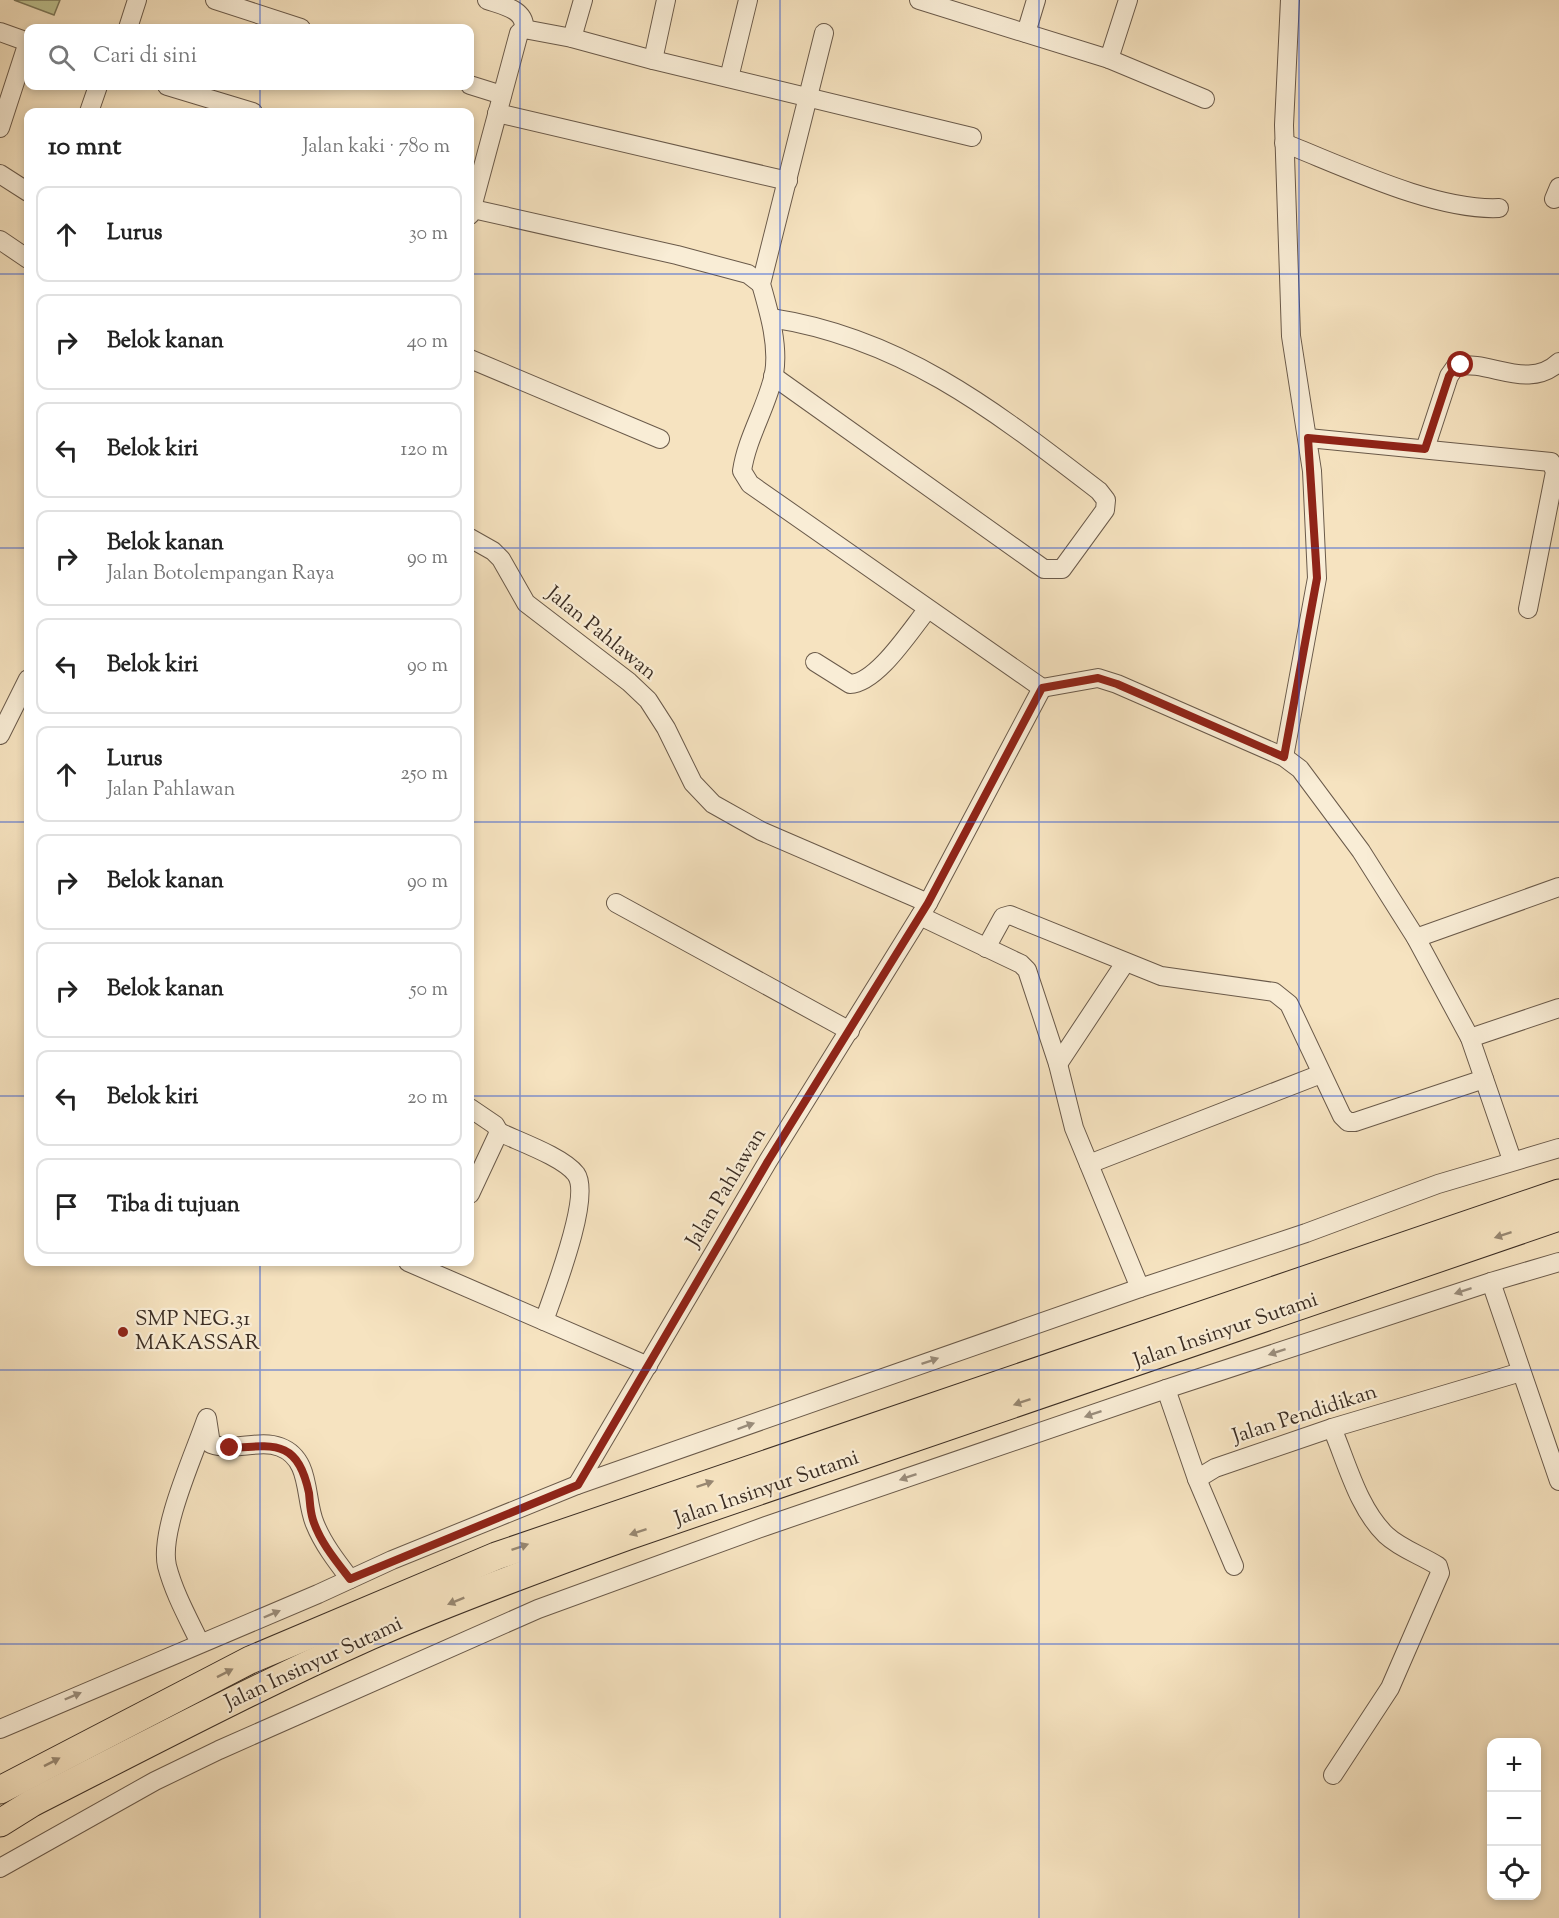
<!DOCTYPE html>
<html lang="id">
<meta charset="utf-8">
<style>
:root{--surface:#fff;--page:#f6f6f6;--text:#222;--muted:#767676;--line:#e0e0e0}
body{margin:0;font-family:"Sorts Mill Goudy",serif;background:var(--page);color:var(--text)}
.controls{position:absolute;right:18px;bottom:18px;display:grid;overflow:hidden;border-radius:12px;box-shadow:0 3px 9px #0003}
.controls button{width:54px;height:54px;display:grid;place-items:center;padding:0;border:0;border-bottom:2px solid var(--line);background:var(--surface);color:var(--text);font:30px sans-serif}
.stop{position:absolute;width:18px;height:18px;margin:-14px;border:4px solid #8f2418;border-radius:50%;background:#fff}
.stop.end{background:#8f2418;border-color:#fff;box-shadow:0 2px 6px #0008}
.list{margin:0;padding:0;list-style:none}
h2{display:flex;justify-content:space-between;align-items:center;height:78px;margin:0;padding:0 24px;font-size:26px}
h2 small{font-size:20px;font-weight:400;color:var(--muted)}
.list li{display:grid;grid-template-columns:39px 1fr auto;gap:18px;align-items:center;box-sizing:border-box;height:96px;margin:0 12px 12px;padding:0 12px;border:2px solid var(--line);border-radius:12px}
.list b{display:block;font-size:22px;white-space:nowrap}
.list p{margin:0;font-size:20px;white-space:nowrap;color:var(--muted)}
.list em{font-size:20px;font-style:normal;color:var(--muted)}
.icon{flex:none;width:33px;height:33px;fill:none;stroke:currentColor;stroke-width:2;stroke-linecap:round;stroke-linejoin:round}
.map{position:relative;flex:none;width:1559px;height:1918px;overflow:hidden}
.search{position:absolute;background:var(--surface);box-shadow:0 3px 9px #0003;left:24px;top:24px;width:450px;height:66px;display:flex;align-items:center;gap:15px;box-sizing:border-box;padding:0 21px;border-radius:12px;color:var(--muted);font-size:22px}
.panel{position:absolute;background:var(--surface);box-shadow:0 3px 9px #0003;left:24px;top:108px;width:450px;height:1158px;border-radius:12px}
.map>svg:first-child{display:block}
</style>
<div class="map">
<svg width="1559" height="1918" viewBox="0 0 1559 1918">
<rect width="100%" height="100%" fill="#f6e3c0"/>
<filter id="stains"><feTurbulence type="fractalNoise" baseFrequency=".00333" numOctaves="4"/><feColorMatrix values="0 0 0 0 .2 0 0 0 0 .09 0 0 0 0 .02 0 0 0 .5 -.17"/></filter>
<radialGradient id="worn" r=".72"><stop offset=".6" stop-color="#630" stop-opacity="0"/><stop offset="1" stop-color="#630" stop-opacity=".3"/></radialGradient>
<path fill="#bec391" stroke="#7c785a" stroke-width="1.5" d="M 14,0 L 60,0 L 54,15 Z"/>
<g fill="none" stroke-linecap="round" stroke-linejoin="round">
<g stroke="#6a5a4a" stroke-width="20">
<g id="minor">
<path d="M 215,0 L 301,28"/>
<path d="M 487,0 C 501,5 526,9 524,29"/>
<path d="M 919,0 L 1109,59 L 1128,0"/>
<path d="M 128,28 L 137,0"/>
<path d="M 0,32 L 28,42"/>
<path d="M 824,33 L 761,284 C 769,312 779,345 774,374 C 767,407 747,437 742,471 L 750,484 L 1042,688"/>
<path d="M 1026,33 L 1036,0"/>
<path d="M 572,38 L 583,0"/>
<path d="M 1109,59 L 1205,99"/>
<path d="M 653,60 L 666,0"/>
<path d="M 729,78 L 748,0"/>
<path d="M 470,85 L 502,95"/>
<path d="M 167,86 L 253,112"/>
<path d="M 89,112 L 98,86"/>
<path d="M 497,113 L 788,181"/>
<path d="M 0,128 L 28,42"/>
<path d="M 1284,143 C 1345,167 1436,211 1499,208"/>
<path d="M 0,174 L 28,192"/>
<path d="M 1554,199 L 1559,187"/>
<path d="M 473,209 L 677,255 L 748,274 L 761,284"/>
<path d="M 470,215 L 519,33 L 524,29 L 572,38 L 653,60 L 972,137"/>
<path d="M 0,240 L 28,259"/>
<path d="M 771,318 C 903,338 996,412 1099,491 L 1106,500 L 1105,510 L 1062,569 L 1044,569 L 773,376"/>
<path d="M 470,359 L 660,439"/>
<path d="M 1308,438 L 1551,462 L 1555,472 L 1528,609"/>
<path d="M 1425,449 L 1449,376 L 1456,366 C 1491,360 1528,391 1559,362"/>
<path d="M 470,538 L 493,551 L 501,559 L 526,603 L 629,682 L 648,700 L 666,728 L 693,783 L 713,804 L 761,831 L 928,903 L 768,1161 L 577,1485"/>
<path d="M 815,662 L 850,684 C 877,683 910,631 927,610"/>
<path d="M 1042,688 L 1098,678 L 1117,684 L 1284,757 L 1300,769 L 1361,851 L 1416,938 L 1470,1038 L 1512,1160"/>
<path d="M 0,735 L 28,679"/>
<path d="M 1284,757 L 1317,578 L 1312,471 L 1291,336 L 1284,125 L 1290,0"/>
<path d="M 616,903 L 850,1031"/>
<path d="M 928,903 L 1042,688"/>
<path d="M 920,916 L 1021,964 L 1027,970 L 1058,1064 L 1074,1128 L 1140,1288"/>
<path d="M 1416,938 L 1559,887"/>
<path d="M 986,948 L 1003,917 L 1010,915 L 1161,976 L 1274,992 L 1289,1004 L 1342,1116 L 1348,1122 L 1355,1122 L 1484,1079"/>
<path d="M 1470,1038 L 1559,1008"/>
<path d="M 1058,1064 L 1125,963"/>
<path d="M 470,1108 L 495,1125 L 499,1132 L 470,1194"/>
<path d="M 499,1132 C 520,1142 563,1157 576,1174 C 592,1196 553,1295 544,1321"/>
<path d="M 1089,1164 L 1321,1074"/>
<path d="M 408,1262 L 648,1366"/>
<path d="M 1491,1282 L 1559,1481"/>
<path d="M 1166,1389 L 1197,1479 L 1215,1468 L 1332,1428 L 1521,1372"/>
<path d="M 207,1418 L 211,1444 C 234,1452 259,1439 280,1447 C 312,1459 304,1499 315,1524 C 323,1544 337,1562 350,1579"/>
<path d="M 1332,1428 C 1347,1463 1358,1508 1386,1535 C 1401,1549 1421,1555 1438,1566 L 1440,1573 L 1390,1688 L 1333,1775"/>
<path d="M 1197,1479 L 1234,1566"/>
<path d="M 200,1643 C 188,1618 174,1593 167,1566 C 159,1531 194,1455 206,1420"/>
<path d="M 0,1729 L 318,1594 L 392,1560 L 577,1485 L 1140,1288 L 1306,1233 L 1438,1184 L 1559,1148"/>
<path d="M 0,1868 L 155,1781 L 219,1750 L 538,1609 L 766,1526 L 1166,1389 L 1491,1282 L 1559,1262"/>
</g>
</g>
<g stroke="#3b2d23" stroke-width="29">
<g id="highway">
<path d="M 0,1790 L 250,1660 L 496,1556 L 1559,1193"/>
<path d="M 0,1823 L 32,1803 C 144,1746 256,1687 370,1636 C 455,1599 542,1567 628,1536 L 1559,1217"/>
</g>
</g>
<use href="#minor" stroke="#f9edd6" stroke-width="18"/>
<use href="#highway" stroke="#f6e3c0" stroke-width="27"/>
</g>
<defs><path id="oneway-solid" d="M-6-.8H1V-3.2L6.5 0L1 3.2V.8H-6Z" transform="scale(1.5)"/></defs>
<g fill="#988872">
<use href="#oneway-solid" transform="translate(1503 1235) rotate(162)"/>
<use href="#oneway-solid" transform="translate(1022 1402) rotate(161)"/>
<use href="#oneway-solid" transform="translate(705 1484) rotate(-19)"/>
<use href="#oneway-solid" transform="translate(638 1532) rotate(162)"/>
<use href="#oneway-solid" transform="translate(520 1547) rotate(-19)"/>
<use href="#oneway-solid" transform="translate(456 1601) rotate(158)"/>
<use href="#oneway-solid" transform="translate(225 1673) rotate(-27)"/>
<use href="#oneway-solid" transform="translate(52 1762) rotate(-27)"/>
</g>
<g fill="#9a8d7c">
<use href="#oneway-solid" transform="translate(1463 1291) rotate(162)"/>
<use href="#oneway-solid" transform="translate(1277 1352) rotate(162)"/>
<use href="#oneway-solid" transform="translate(930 1361) rotate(-19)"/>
<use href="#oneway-solid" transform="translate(1093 1414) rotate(161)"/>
<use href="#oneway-solid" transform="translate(746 1426) rotate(-20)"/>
<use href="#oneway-solid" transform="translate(908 1477) rotate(161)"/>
<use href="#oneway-solid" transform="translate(272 1614) rotate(-23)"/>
<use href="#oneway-solid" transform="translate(73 1696) rotate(-23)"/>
</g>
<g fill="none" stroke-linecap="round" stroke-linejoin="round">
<path stroke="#8f2418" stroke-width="8" d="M 230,1448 C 275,1445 298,1440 309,1493 C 310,1502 310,1511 313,1520 C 320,1542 336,1561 350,1579 L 578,1485 L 768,1161 L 928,903 L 1042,688 L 1098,678 L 1117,684 L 1284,757 L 1317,578 L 1308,438 L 1425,449 L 1449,376 L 1456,366 L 1461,365"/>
</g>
<path fill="none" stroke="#1d4ed8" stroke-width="1.5" stroke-opacity="0.55" d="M 260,0 L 260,28M 520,0 L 520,1918M 780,0 L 780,1918M 1039,0 L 1039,1918M 1299,0 L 1299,1918M 260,86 L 260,112M 0,274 L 28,274M 470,274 L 1559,274M 0,548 L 28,548M 470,548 L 1559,548M 0,822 L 28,822M 470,822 L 1559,822M 0,1096 L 28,1096M 470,1096 L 1559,1096M 260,1262 L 260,1918M 0,1370 L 1559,1370M 0,1644 L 1559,1644"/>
<circle fill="#8f2418" stroke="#f9edd6" stroke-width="2" cx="123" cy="1332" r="6"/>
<g text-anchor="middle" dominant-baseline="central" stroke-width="4.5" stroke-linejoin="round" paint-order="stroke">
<g font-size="21" fill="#3b2d23" stroke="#f9edd6">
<text transform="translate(601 634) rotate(39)">Jalan Pahlawan</text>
<text transform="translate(727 1188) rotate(-59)">Jalan Pahlawan</text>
<text transform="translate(1226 1331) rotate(-19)">Jalan Insinyur Sutami</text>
<text transform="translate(1305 1415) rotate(-18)">Jalan Pendidikan</text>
<text transform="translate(767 1489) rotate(-19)">Jalan Insinyur Sutami</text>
<text transform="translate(314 1664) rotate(-25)">Jalan Insinyur Sutami</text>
</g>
<g font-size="21" fill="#3b2d23" stroke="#f9edd6" text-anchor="start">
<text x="135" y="1320">SMP NEG.31<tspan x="135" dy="24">MAKASSAR</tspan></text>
</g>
</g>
<rect width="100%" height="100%" filter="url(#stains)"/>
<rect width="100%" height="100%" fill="url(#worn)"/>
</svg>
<div class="controls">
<button>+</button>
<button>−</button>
<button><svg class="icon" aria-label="locate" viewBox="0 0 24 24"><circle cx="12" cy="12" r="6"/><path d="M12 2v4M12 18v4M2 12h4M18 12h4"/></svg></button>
</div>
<div class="stop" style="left:1461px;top:365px"></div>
<div class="stop end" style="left:230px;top:1448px"></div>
<div class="search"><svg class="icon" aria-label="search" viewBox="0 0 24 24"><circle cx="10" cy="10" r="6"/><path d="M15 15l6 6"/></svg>Cari di sini</div>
<section class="panel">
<h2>10 mnt<small>Jalan kaki · 780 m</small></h2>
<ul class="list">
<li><svg class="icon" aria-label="ahead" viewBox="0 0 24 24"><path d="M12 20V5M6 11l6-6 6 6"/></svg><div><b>Lurus</b></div><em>30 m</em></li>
<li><svg class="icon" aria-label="right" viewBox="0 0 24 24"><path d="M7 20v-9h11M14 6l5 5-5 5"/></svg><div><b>Belok kanan</b></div><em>40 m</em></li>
<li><svg class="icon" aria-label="left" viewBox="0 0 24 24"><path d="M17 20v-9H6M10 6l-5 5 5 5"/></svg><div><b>Belok kiri</b></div><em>120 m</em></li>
<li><svg class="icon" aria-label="right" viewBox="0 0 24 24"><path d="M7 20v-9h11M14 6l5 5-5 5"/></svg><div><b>Belok kanan</b><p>Jalan Botolempangan Raya</p></div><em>90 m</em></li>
<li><svg class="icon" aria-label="left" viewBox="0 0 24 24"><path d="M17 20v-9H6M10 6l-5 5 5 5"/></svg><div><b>Belok kiri</b></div><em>90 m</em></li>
<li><svg class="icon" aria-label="ahead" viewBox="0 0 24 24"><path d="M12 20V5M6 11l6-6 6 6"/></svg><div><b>Lurus</b><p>Jalan Pahlawan</p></div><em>250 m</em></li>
<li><svg class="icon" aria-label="right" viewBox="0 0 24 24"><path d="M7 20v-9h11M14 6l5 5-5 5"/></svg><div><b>Belok kanan</b></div><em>90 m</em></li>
<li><svg class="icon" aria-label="right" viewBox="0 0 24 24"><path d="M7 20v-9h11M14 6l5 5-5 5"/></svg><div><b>Belok kanan</b></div><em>50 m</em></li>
<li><svg class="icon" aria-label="left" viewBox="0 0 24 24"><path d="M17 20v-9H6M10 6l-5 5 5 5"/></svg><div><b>Belok kiri</b></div><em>20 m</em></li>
<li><svg class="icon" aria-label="arrive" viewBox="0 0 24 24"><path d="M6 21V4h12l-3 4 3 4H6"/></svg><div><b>Tiba di tujuan</b></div></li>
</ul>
</section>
</div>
